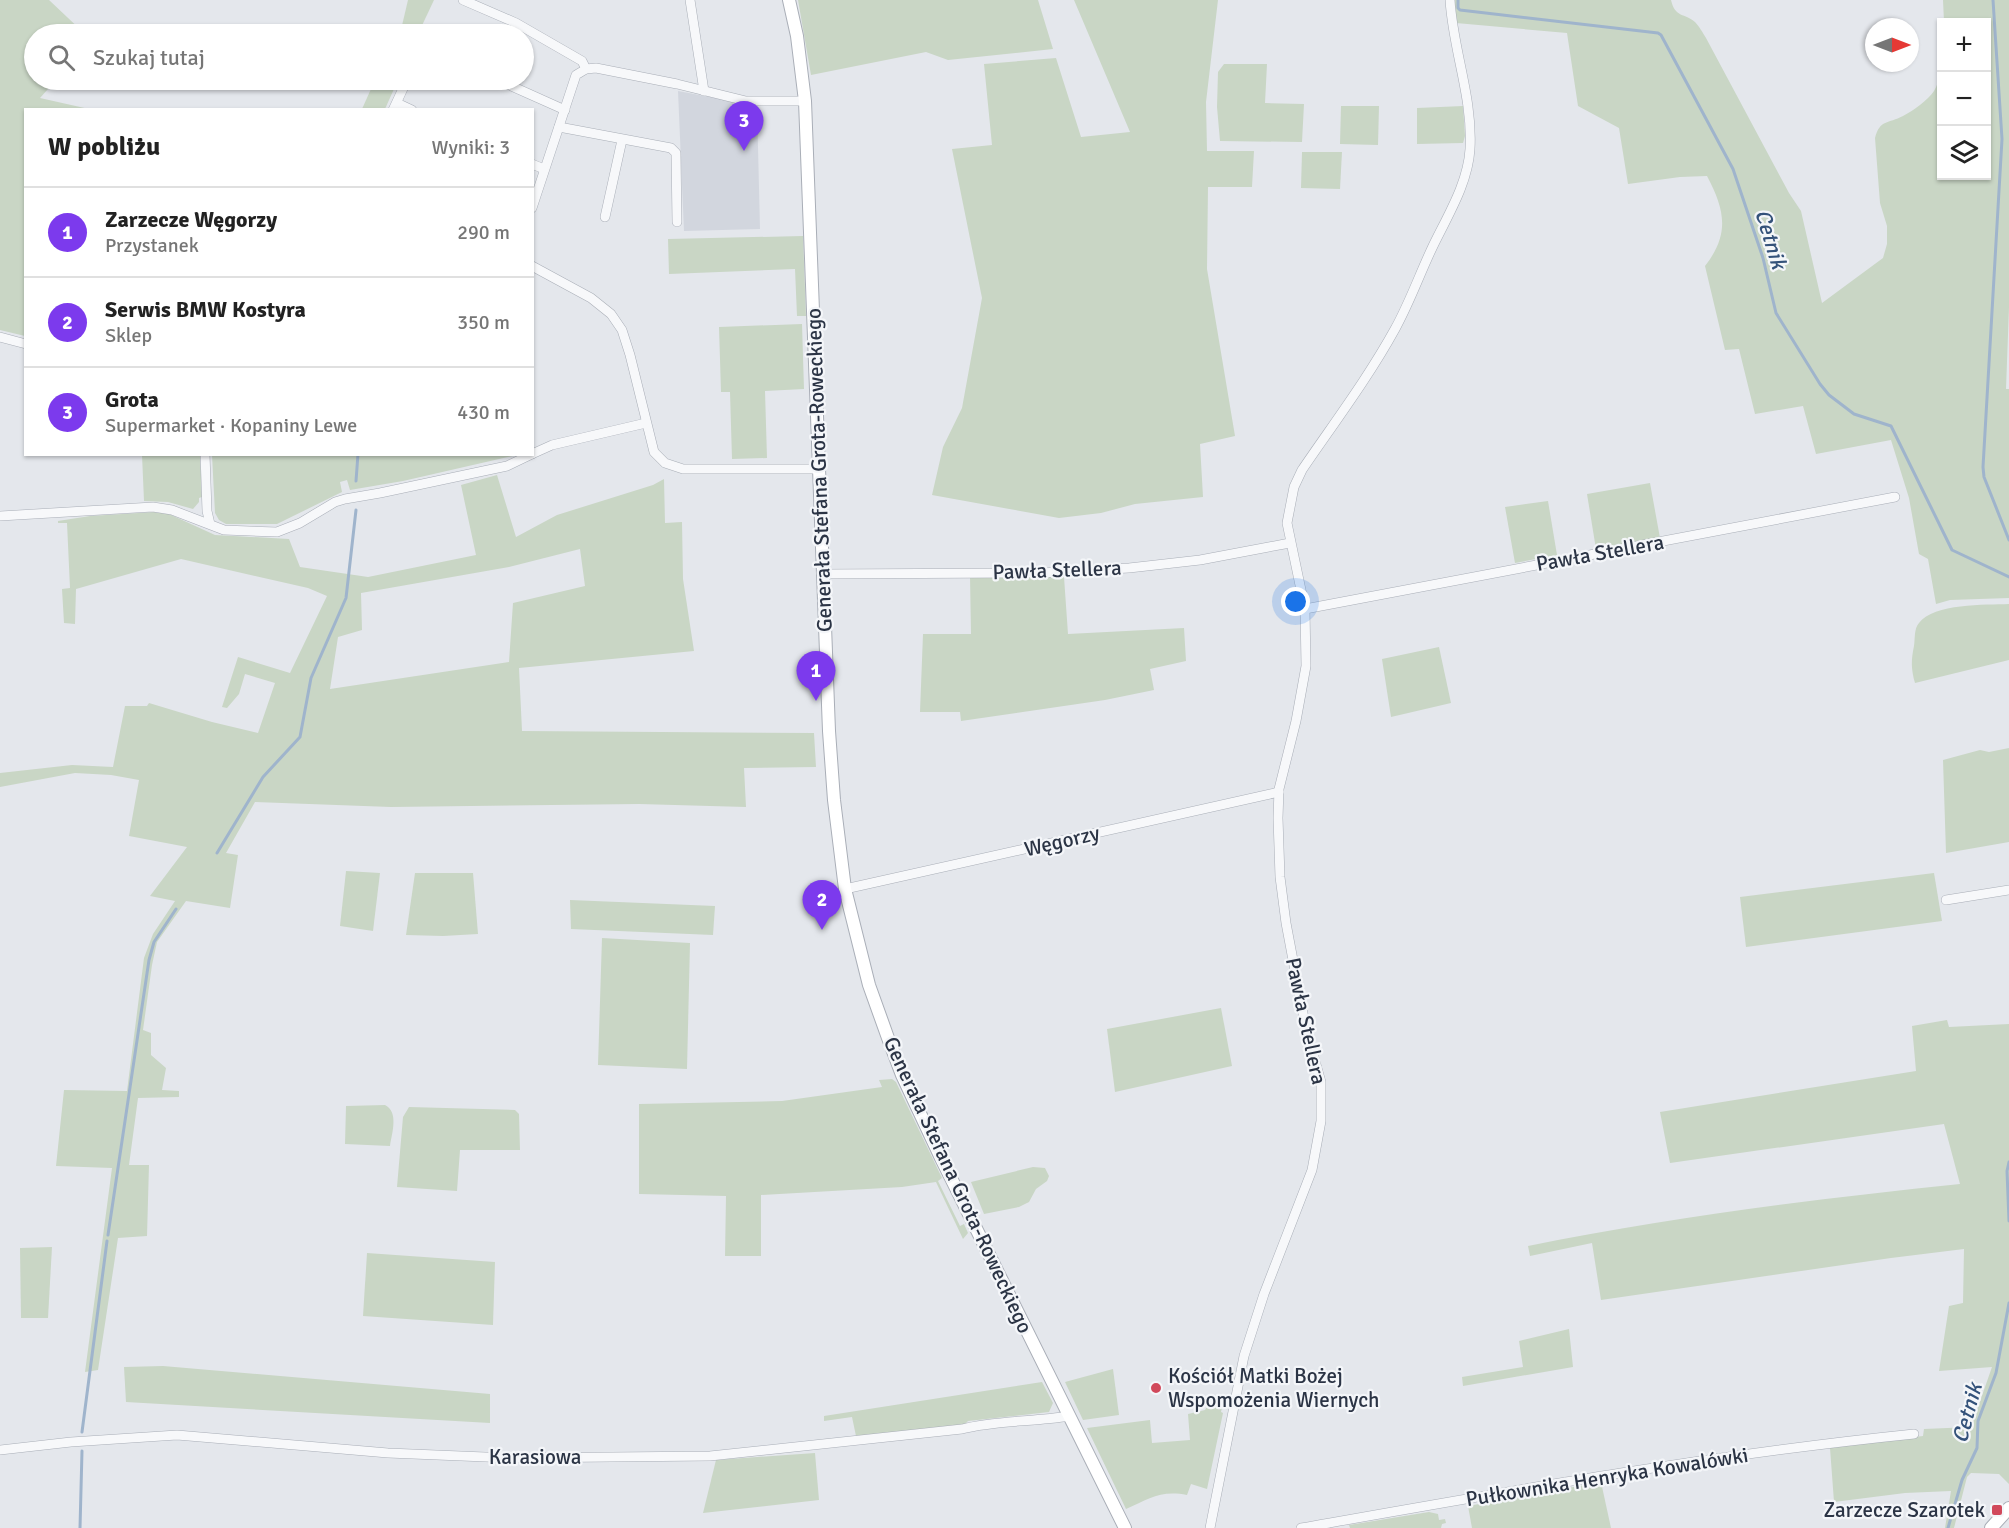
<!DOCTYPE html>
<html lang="pl">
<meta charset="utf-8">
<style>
:root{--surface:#fff;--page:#f2f2f2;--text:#222;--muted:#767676;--line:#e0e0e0;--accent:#7c3aed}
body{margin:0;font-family:Signika,sans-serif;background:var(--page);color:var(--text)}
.controls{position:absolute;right:18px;top:18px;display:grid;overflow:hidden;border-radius:0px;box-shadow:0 2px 4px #0004}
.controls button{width:54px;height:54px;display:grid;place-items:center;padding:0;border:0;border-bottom:2px solid var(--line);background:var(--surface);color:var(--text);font:30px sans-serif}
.compass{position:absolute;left:1865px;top:18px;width:54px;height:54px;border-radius:50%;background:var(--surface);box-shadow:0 2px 4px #0004;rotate:90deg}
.you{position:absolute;left:1296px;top:602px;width:21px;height:21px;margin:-15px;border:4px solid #fff;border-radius:50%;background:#1a73e8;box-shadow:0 0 0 9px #1a73e833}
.badge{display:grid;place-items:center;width:39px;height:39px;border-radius:50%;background:var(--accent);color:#fff;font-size:20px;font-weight:700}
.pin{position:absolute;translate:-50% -50px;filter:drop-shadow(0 2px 3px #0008)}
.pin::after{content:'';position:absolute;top:32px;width:21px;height:18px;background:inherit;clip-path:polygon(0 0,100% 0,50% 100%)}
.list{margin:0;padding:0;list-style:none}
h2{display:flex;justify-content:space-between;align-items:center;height:78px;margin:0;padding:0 24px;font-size:26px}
h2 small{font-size:20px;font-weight:400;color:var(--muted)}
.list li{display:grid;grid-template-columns:39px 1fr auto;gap:18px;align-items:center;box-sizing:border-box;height:90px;padding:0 24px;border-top:2px solid var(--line)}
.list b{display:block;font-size:22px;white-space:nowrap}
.list p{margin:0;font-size:20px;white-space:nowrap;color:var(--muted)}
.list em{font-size:20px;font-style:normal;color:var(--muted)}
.icon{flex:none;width:33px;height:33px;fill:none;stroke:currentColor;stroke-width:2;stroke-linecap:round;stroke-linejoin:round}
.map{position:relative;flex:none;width:2009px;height:1528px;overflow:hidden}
.search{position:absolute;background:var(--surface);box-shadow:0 2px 4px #0004;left:24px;top:24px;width:510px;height:66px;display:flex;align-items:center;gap:15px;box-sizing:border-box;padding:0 21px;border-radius:33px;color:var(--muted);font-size:22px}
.panel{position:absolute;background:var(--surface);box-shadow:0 2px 4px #0004;left:24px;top:108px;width:510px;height:348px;border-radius:0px}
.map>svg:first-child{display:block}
</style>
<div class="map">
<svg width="2009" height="1528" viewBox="0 0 2009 1528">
<rect width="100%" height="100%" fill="#e4e7ec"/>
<path fill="#d2d6de" d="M 678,91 L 757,106 L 760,229 L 684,231 Z"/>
<g fill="#c9d6c5" fill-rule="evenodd">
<path d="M 0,0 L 49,0 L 85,34 L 34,34 L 34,80 L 56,80 L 40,98 L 89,109 L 26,110 L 25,336 L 0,330 Z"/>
<path d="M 408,0 L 434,0 L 418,34 L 400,34 Z"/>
<path d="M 798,0 L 1038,0 L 1053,49 L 948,60 L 926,52 L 811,75 Z"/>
<path d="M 1074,0 L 1218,0 L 1206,102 L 1207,151 L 1254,151 L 1252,187 L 1208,187 L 1207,269 L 1235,436 L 1200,444 L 1203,497 L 1135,504 L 1101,513 L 1059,518 L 932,495 L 943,447 L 962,408 L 982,298 L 952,149 L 992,145 L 984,64 L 1056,58 L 1081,137 L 1130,132 Z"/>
<path d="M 1454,0 L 1671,0 C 1675,18 1685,13 1695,22 C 1699,26 1703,33 1706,38 L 1789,193 L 1801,211 L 1822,303 L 1883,258 L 1887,244 L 1887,226 L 1880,203 L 1875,138 C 1880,119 1888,124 1903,116 C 1913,111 1928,100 1934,91 C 1937,86 1939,79 1941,73 L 1942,176 L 1986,176 L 1986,22 L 1944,22 L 1943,0 L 2009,0 L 2009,307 L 2006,389 L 2009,389 L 2009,598 L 1950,600 L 1936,604 L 1928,559 L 1919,554 L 1909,498 L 1891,440 L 1816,454 L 1803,406 L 1755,414 L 1739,349 L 1725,350 L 1705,266 C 1730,234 1725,210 1707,176 L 1680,177 L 1628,184 L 1619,128 L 1578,106 L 1567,33 L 1456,23 Z"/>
<path d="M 1224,64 L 1267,64 L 1265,103 L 1304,104 L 1302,142 L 1220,141 L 1217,107 L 1218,72 Z"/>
<path d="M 375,80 L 398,80 L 385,109 L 362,109 Z"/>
<path d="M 1341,106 L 1379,106 L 1378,145 L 1340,144 Z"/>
<path d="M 1463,106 L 1465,136 L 1463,143 L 1417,144 L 1417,108 Z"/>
<path d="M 1302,152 L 1342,152 L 1340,189 L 1301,188 Z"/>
<path d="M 803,236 L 806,316 L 797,316 L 795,269 L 669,274 L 668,239 Z"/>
<path d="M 802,324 L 804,389 L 765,391 L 767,458 L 732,459 L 730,392 L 721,392 L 719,327 Z"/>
<path d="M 142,455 L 200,455 L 202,497 L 199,498 L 199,502 L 193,509 L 168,502 L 144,501 Z"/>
<path d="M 212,455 L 212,454 L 517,455 L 403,481 L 350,490 L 347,480 L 340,482 L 342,492 L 277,524 L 226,524 L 219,520 L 215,513 Z"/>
<path d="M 497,475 L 516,537 L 557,515 L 653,485 L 664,479 L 665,523 L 682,522 L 683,579 L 694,651 L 519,668 L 522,731 L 814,733 L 816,767 L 744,768 L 746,807 L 639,804 L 391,807 L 255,802 L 226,853 L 238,855 L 230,908 L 186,901 L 157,942 L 152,965 L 143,1030 L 151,1033 L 151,1055 L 166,1068 L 162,1090 L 179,1091 L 179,1097 L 138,1098 L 129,1165 L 149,1165 L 147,1236 L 118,1238 L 98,1370 L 85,1372 L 112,1168 L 56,1166 L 64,1090 L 127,1091 L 144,958 L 153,934 L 175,901 L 150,896 L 187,847 L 129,836 L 139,780 L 111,775 L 75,773 L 0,787 L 0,773 L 72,765 L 113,767 L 125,706 L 147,706 L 149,703 L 212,722 L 258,733 L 275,683 L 245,674 L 239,694 L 227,708 L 222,707 L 238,657 L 290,673 L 327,596 L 308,588 L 181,559 L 76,589 L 75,624 L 64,623 L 62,589 L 70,588 L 67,523 L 58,523 L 58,521 L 90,516 L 154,512 L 169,514 L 215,535 L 289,539 L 300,567 L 368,577 L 476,555 L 461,485 ZM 580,549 L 585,586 L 513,603 L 509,662 L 330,689 L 338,637 L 362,630 L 361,593 L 509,567 Z"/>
<path d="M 1650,483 L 1660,538 L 1596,549 L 1587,494 Z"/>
<path d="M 1548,501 L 1557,555 L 1515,563 L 1505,507 Z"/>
<path d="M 970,576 L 1064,577 L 1068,634 L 1184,628 L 1186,661 L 1150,669 L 1154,690 L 1105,700 L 961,721 L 960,712 L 920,712 L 923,634 L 971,634 Z"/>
<path d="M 2009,604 L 2009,660 L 1915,683 C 1911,669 1911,660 1914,646 C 1915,639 1914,628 1919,623 C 1934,603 1985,605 2009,604 Z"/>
<path d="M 1439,647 L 1451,703 L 1391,717 L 1382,659 Z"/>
<path d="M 2009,748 L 2009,842 L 1946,853 L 1943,760 L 1980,750 L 1989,752 Z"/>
<path d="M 346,871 L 380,873 L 373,931 L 340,926 Z"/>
<path d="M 415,873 L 473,873 L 478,934 L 443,936 L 406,935 Z"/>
<path d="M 1934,873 L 1942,921 L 1746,947 L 1740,897 Z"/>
<path d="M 570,900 L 715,906 L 713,935 L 571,929 Z"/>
<path d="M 602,938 L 690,943 L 687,1069 L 598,1065 Z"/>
<path d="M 1221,1008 L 1232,1066 L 1115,1092 L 1107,1029 Z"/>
<path d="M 1947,1020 L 1949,1027 L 2009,1024 L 2009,1484 L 1999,1474 L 1971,1473 L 1967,1477 L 1954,1528 L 1945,1528 L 1951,1491 L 1905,1493 L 1834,1502 L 1830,1448 L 1923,1436 L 1924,1429 L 1971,1427 L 1992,1367 L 1939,1371 L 1949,1306 L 1963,1303 L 1964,1249 L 1891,1258 L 1601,1300 L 1592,1243 L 1530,1256 L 1528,1246 C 1670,1217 1815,1199 1960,1184 L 1944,1124 L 1670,1163 L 1660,1112 L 1916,1071 L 1912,1026 Z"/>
<path d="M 892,1079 L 896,1082 L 942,1178 L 938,1181 L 960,1226 L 964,1224 L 968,1233 L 963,1239 L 936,1182 L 902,1187 L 761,1195 L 761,1256 L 725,1256 L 726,1196 L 639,1194 L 639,1104 L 782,1101 L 882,1087 L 879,1080 Z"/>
<path d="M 385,1105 C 399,1112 392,1133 390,1146 L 345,1144 L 346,1106 Z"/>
<path d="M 409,1107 L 515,1110 L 519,1114 L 520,1150 L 460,1150 L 457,1191 L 397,1187 L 403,1117 Z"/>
<path d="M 1033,1167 L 1045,1168 L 1049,1176 L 1047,1181 L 1036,1189 L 1029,1202 L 1019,1207 L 984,1214 L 971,1182 Z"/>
<path d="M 52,1247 L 48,1318 L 21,1318 L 20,1248 Z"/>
<path d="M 367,1253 L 495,1262 L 493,1325 L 363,1316 Z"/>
<path d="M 1569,1329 L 1573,1367 L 1463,1386 L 1462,1377 L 1523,1367 L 1519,1341 Z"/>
<path d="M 163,1366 L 490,1394 L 490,1423 L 126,1402 L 124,1367 Z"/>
<path d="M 1113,1369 L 1119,1415 L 1083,1420 L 1065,1382 Z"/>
<path d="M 1042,1382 L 1053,1403 L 1049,1412 L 968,1421 L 963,1426 L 856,1436 L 852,1417 L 824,1421 L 824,1416 Z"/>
<path d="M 1225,1394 L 1221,1412 L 1223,1413 L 1207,1489 L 1191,1484 L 1187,1495 C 1160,1490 1149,1499 1126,1509 L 1087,1428 L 1150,1420 L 1152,1443 L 1190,1440 L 1188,1414 L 1205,1410 L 1214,1396 Z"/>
<path d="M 815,1453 L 819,1500 L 703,1513 L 716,1460 Z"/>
<path d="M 1601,1482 L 1611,1528 L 1472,1528 L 1468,1506 Z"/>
<path d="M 1429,1512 L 1438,1514 L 1439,1520 L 1445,1519 L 1446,1523 L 1442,1524 L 1441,1528 L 1350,1528 L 1349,1525 Z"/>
</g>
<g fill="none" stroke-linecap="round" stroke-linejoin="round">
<g stroke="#9fb4cc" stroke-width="3">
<path d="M 1458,0 L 1458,8 L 1460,10 L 1658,33 L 1661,35 L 1733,169 L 1763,258 L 1776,313 L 1820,384 L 1829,395 L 1854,414 L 1891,426 L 1952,550 L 2009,577"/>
<path d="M 1993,0 L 2002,139 L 1983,467 L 1984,477 L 2009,540"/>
<path d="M 356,481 L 358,454"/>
<path d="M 217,853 L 263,777 L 300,737 L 311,678 L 346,598 L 356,510"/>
<path d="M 2009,1162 L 2007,1171 L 2009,1221"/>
<path d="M 108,1235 L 149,960 L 154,942 L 176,909"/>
<path d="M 82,1432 L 107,1241"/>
<path d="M 80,1528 L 82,1451"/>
<path d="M 1948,1528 L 1962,1480 L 1977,1448 L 1978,1421 L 1996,1373 L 2009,1303"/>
</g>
<g stroke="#a9aeb7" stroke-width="10">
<g id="street">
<path d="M 463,0 L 516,23 L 582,61 L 586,69"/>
<path d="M 690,0 L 704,91"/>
<path d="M 498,80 L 565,110"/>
<path d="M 397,103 L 412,110"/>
<path d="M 393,110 L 407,80"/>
<path d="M 559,127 L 671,148 L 676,153 L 677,222"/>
<path d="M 532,164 L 544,169"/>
<path d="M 532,208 L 576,75 L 586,69 L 596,68 L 677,84 L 746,101 L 805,101"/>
<path d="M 605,217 L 622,140"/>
<path d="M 532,266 L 591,298 L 611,314 L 622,330 L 630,355 L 654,452 L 665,463 L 683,469 L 819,469"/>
<path d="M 0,337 L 26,344"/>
<path d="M 205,454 L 207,511 L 210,524"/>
<path d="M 532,454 L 552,445 L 646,423"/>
<path d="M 0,516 L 153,507 L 172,510 L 224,530 L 277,532 L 300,523 L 335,502 L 345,499 L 380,493 L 507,466 L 532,454"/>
<path d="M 822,574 L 1041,573 L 1129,568 L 1200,560 L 1290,543"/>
<path d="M 1305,609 L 1895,497"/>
<path d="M 845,889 L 1279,792"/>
<path d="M 1946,900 L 2009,890"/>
<path d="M 0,1450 L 71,1442 L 177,1435 L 388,1453 L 513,1458 L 710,1456 L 962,1429 C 996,1420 1034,1422 1069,1416"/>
<path d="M 1210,1528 L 1244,1356 L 1264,1294 L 1312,1170 L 1321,1121 L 1321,1082 L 1306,1029 L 1286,923 L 1280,877 L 1278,818 L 1279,789 L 1296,721 L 1306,666 L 1305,609 L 1287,523 L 1294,487 L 1302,470 C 1334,423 1368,378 1395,329 C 1410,302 1420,273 1433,246 C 1448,215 1468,183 1470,149 C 1473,98 1453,50 1450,0"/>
<path d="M 1301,1528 C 1504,1492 1708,1455 1914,1434"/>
</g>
</g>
<g stroke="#a9aeb7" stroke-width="14">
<g id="secondary">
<path d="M 789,0 L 797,36 L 805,101 L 829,731 L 834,800 L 845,889 L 869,985 L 888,1038 L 902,1075 L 941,1158 L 1125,1528"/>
<path d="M 1991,1528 L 2009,1508"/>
</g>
</g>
<use href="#street" stroke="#f7f8fa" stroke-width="9"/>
<use href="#secondary" stroke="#fff" stroke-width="12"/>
</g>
<g fill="#d1495b" stroke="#f4f6f9" stroke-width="2">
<circle cx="1156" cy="1388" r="6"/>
<rect x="1991" y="1504" width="12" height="12" rx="3"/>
</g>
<g text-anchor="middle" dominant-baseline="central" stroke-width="4.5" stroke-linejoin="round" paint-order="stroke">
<g font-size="21" fill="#2b3445" stroke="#f4f6f9">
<text transform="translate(819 470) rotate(-92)">Generała Stefana Grota-Roweckiego</text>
<text transform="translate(1600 553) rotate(-10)">Pawła Stellera</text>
<text transform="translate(1057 570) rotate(-2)">Pawła Stellera</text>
<text transform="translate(1062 841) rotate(-13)">Węgorzy</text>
<text transform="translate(1306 1021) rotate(78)">Pawła Stellera</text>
<text transform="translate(958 1185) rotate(65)">Generała Stefana Grota-Roweckiego</text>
<text x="535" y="1457">Karasiowa</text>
<text transform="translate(1607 1477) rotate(-9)">Pułkownika Henryka Kowalówki</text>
</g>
<g font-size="21" fill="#2b3445" stroke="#f4f6f9" text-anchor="start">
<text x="1168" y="1376">Kościół Matki Bożej<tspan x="1168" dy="24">Wspomożenia Wiernych</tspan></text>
<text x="1985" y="1510" text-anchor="end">Zarzecze Szarotek</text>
</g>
<g font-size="22" font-style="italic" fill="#34527a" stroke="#f4f6f9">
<text transform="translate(1771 239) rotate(73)">Cetnik</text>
<text transform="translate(1967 1413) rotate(-75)">Cetnik</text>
</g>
</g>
</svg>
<div class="controls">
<button>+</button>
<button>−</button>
<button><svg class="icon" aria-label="layers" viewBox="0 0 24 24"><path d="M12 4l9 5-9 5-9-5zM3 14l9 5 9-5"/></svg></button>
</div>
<svg class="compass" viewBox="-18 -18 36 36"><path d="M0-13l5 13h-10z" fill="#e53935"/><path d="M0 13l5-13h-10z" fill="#767676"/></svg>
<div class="you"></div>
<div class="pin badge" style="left:816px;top:701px">1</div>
<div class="pin badge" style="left:822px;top:930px">2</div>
<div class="pin badge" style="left:744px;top:151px">3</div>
<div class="search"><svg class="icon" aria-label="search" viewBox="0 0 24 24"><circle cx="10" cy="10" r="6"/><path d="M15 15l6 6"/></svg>Szukaj tutaj</div>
<section class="panel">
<h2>W pobliżu<small>Wyniki: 3</small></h2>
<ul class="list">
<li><span class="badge">1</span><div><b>Zarzecze Węgorzy</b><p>Przystanek</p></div><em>290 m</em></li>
<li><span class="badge">2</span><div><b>Serwis BMW Kostyra</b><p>Sklep</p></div><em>350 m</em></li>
<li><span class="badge">3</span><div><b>Grota</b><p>Supermarket · Kopaniny Lewe</p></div><em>430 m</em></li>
</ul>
</section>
</div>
